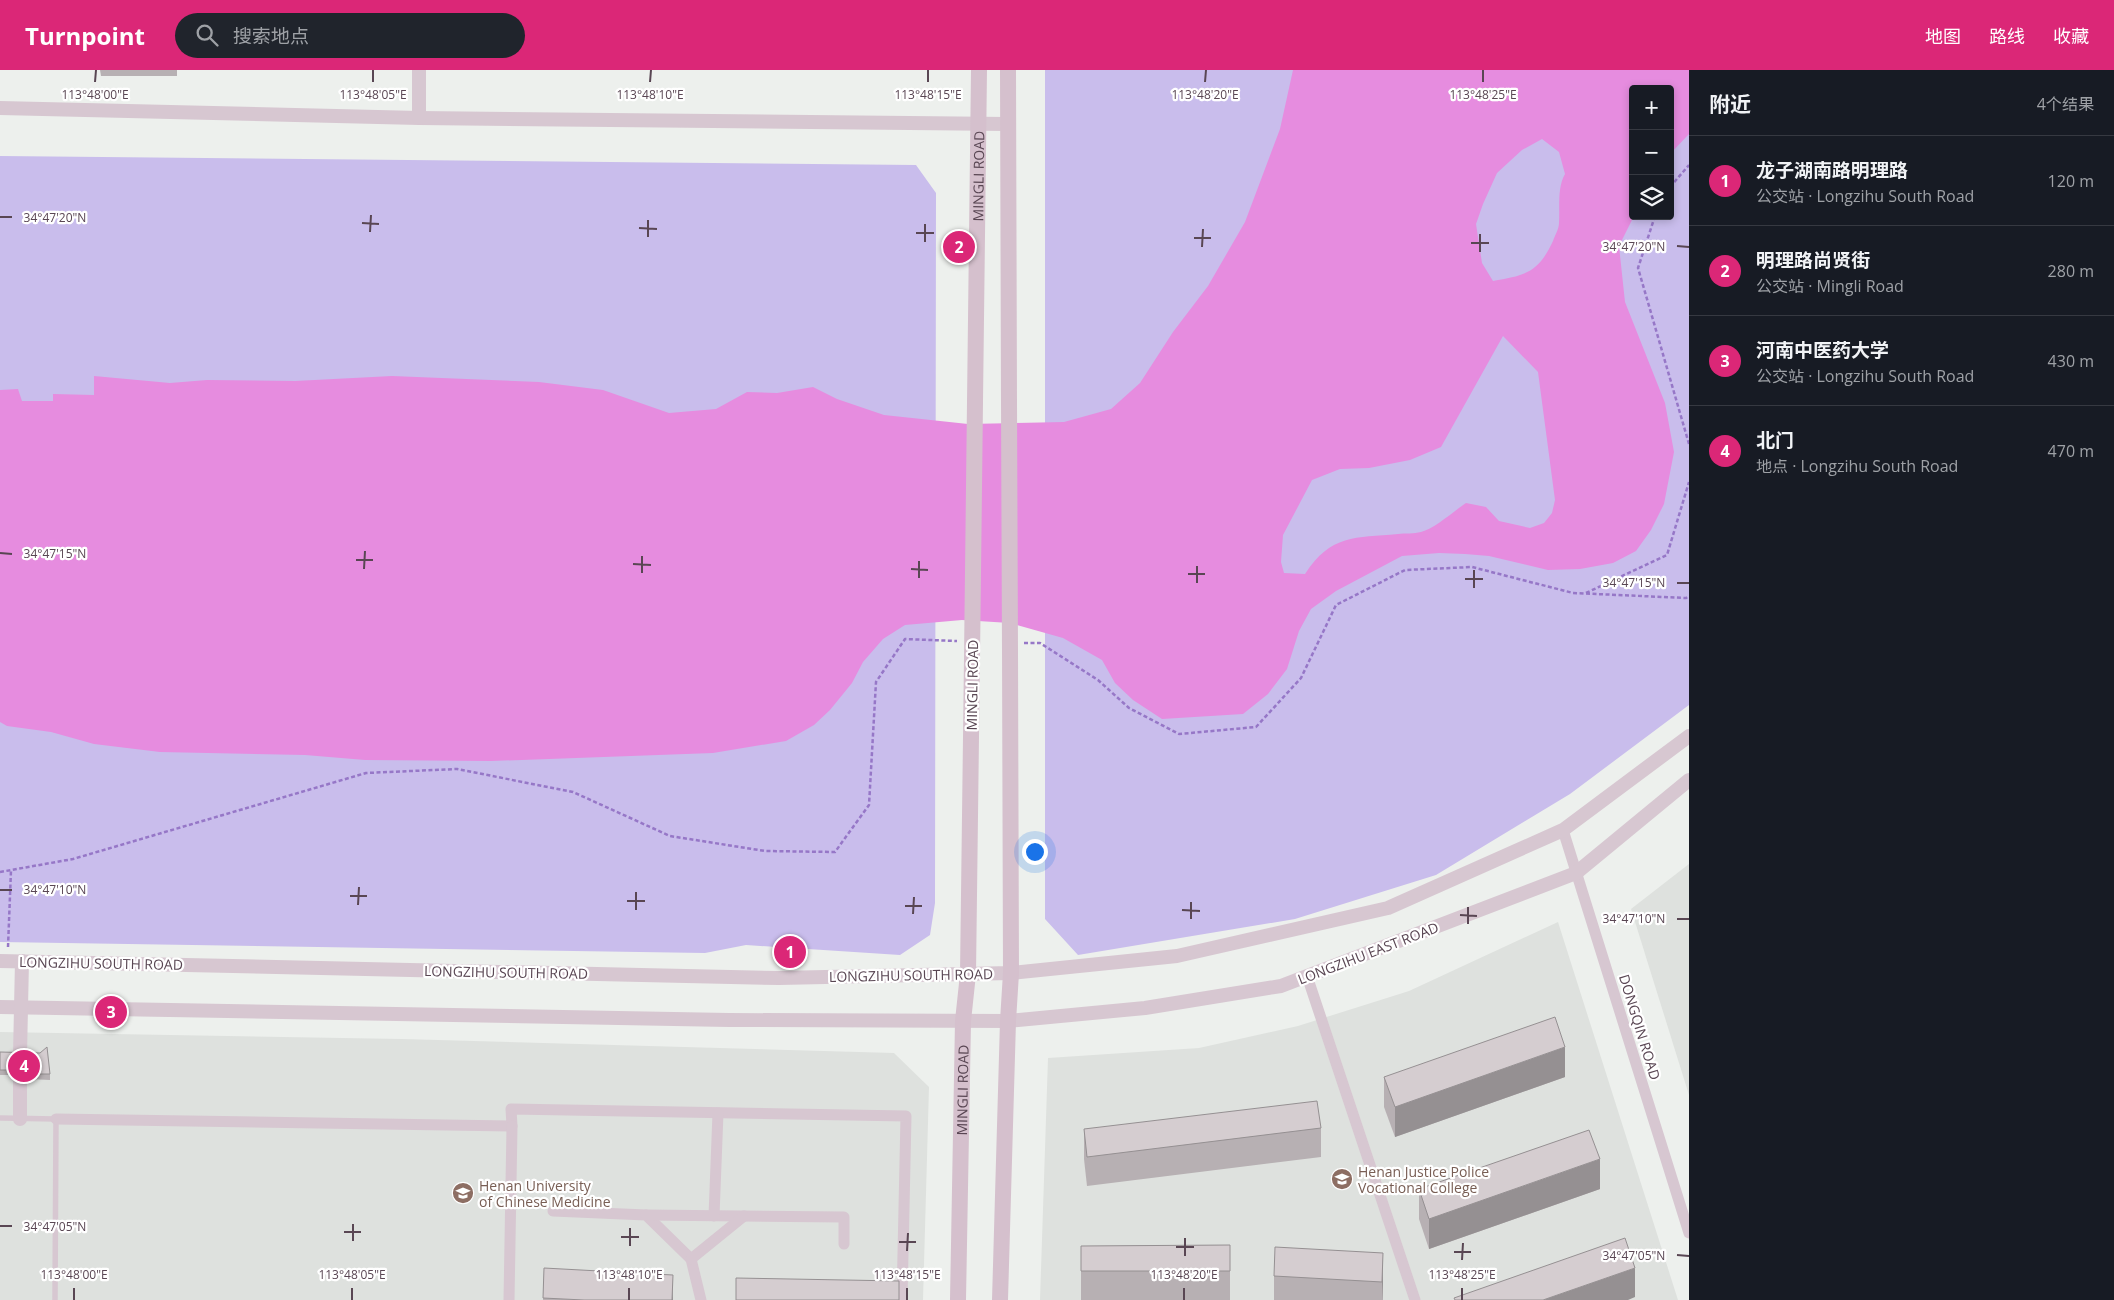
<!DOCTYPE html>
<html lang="zh">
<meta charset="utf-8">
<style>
:root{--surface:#171b24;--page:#20242c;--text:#f1f3f6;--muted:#9ea1a6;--line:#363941;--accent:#db2777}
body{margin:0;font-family:"Open Sans","Noto Sans SC",sans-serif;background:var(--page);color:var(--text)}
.controls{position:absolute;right:15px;top:15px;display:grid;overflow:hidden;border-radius:5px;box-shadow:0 2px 8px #0003}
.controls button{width:45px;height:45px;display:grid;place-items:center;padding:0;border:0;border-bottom:1px solid var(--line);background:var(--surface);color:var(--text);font:25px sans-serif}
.you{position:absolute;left:1034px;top:781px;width:18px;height:18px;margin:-12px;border:4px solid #fff;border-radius:50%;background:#1a73e8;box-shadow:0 0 0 8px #1a73e833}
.badge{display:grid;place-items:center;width:32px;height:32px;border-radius:50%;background:var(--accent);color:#fff;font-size:16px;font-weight:700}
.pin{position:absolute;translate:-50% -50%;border:2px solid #fff;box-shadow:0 1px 5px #0006}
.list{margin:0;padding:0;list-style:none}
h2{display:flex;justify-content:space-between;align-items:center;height:65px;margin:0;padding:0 20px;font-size:21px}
h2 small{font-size:16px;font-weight:400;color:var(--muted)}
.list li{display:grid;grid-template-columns:32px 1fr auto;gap:15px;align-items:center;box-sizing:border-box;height:90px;padding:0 20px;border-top:1px solid var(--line)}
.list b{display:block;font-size:19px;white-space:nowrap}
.list p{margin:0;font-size:16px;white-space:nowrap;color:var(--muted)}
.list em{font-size:16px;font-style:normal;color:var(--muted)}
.icon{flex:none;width:28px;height:28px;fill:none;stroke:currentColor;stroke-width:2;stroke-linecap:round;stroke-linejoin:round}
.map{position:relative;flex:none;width:1689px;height:1230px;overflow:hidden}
header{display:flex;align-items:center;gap:30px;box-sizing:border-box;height:70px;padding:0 25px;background:var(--accent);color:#fff}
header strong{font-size:24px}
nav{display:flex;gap:28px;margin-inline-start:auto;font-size:18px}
.search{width:350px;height:45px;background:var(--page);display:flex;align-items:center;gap:12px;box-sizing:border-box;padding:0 18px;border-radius:28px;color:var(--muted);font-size:19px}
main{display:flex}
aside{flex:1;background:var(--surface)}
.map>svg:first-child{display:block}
</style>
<header>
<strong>Turnpoint</strong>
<div class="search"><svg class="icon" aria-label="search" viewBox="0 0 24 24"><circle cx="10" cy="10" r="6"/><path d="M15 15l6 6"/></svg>搜索地点</div>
<nav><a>地图</a><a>路线</a><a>收藏</a></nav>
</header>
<main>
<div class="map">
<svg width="1689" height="1230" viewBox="0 0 1689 1230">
<rect width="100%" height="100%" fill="#edf0ed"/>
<g fill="#dee1de">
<path d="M 1689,794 L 1689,1025 L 1631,839 Z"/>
<path d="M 1558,852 L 1678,1230 L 1040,1230 L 1048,988 L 1199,978 L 1298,956 L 1409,921 Z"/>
<path d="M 0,962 L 402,969 L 894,983 L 929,1017 L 923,1230 L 0,1230 Z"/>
</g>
<g fill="#c9bdec" fill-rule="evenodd">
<path d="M 1045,0 L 1689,0 L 1689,635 L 1570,724 L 1436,805 L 1295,849 L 1078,885 L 1045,849 ZM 1633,19 L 1670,19 L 1670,146 L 1633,146 Z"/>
<path d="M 0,86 L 916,95 L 936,123 L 935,833 L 930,865 L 900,885 L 746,875 L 705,883 L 0,872 Z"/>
</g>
<path fill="#e68cdf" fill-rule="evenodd" d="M 1293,0 L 1689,0 L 1689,64 L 1670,84 L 1670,19 L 1633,19 L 1634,146 L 1619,176 L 1625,232 L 1665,333 L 1674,382 L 1664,434 L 1651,460 L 1636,481 L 1613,493 L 1580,499 L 1548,500 L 1489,486 L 1465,484 L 1439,483 L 1402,486 L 1336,521 L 1311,539 L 1299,561 L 1287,599 L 1268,624 L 1243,644 L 1162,649 L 1133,630 L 1115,613 L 1102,590 L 1063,568 L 1010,553 L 962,550 L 905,555 L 883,569 L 863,592 L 852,613 L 830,640 L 814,655 L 786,671 L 713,683 L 491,691 L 365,690 L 305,685 L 160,682 L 94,674 L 51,662 L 7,656 L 0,652 L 0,320 L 18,319 L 22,331 L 53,331 L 53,324 L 94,325 L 94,306 L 170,313 L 207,310 L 295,311 L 392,306 L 539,312 L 603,320 L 669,343 L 716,339 L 747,322 L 777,323 L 813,317 L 837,329 L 884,345 L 968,354 L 1064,352 L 1111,339 L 1140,313 L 1173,262 L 1208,216 L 1245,152 L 1280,59 ZM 1542,69 L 1559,82 L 1565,104 C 1557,118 1560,136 1559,153 C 1559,159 1555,165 1553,171 C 1538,203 1526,205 1493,211 L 1482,193 L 1476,154 L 1483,134 L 1497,103 L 1522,80 ZM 1503,266 L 1538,302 L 1555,430 L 1552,443 L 1544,453 L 1530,458 L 1499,451 L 1486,437 L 1466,433 C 1454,441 1434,459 1421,462 C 1414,464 1405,463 1398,464 C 1355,468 1331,464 1305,504 L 1284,503 L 1281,492 L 1283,465 L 1312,410 L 1340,399 L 1369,398 L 1410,390 L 1441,377 Z"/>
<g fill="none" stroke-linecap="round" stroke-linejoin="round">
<g stroke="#9677c7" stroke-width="2.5" stroke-dasharray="4 2.5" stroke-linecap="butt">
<path d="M 1670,117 L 1689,95"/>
<path d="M 1655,146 L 1638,198 L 1689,374"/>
<path d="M 1586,523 L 1667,485 L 1689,412"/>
<path d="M 1024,573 L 1040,573 L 1098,610 L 1129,638 L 1179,664 L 1256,657 L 1301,608 L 1336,535 L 1405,500 L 1472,497 L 1573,523 L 1686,528 L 1689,526"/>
<path d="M 0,802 L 73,789 L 366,703 L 457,699 L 573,722 L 670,766 L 765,781 L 835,782 L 869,735 L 876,612 L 905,569 L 957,571"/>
<path d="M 8,877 L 11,800"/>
</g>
<path stroke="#d7c7d1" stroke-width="5.5" d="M 0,1048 L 56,1049 L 55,1230"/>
<g stroke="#d7c7d1" stroke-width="11">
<path d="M 1563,760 L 1689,1163"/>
<path d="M 1307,906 L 1415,1230"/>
<path d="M 56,1049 L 512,1056 L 511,1039 L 906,1046 L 902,1230"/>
<path d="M 553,1141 L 646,1145 L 691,1189 L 701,1230"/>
<path d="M 646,1145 L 844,1147 L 844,1174"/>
<path d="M 714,1146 L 718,1043"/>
<path d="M 691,1189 L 744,1146"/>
<path d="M 509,1230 L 512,1056"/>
</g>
<g stroke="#d7c7d1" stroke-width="14">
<path d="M 0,38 L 419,48 L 1007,54"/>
<path d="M 419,48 L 419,0"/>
<path d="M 0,891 L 779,908 L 1011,903 L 1177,886 L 1388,838 L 1563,760 L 1689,666"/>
<path d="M 0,937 L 729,950 L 1008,951 L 1145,938 L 1281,916 L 1576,803 L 1689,710"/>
<path d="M 20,985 L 22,891"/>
<path d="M 20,1006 L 20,1049"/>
</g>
<g stroke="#d5c0cd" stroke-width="16">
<path d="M 1008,0 L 1009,332"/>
<path id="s1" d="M 975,332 L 979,0"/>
<path id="s2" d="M 958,1230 L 963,951 L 968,904 L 972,588"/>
<path d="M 1000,1230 L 1008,951 L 1011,903 L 1010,580"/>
</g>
<g stroke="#d5c0cd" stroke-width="16">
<path d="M 1009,332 L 1010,580"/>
<path d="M 972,588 L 975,332"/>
</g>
</g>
<g fill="#b7b0b3">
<path d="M 100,0 L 177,0 L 177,6 L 101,6 Z"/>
<path d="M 0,982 L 50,1004 L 50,1010 L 29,1009 L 29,1005 L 0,1005 Z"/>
<path d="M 1384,1007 L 1565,1007 L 1395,1067 L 1384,1037 Z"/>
<path d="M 1321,1058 L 1321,1087 L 1087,1116 L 1084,1089 L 1084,1059 Z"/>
<path d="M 1419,1119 L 1600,1119 L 1429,1179 L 1419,1149 Z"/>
<path d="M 1230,1175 L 1230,1230 L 1081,1230 L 1081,1176 Z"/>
<path d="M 1383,1183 L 1383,1230 L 1274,1230 L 1274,1206 Z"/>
<path d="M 544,1198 L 673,1230 L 543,1230 Z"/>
</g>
<g fill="#959092">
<path d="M 1565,977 L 1565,1007 L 1395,1067 L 1395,1037 Z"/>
<path d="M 1600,1089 L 1600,1119 L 1429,1179 L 1429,1149 Z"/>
<path d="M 1383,1183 L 1383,1213 L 1382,1230 L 1382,1212 Z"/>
<path d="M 1635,1198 L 1635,1227 L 1628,1230 L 1543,1230 Z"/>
<path d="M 673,1205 L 673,1230 L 672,1230 Z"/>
</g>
<g fill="#d5cdd0" stroke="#959092">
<path d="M 1555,947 L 1565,977 L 1395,1037 L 1384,1007 Z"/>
<path d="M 47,977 L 50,1004 L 29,1004 L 29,1000 L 0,1000 L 0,982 L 40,983 Z"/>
<path d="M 1317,1031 L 1321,1058 L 1087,1087 L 1084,1059 Z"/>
<path d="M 1589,1060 L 1600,1089 L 1429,1149 L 1419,1119 Z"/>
<path d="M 1625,1168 L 1635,1198 L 1543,1230 L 1455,1230 L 1454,1228 Z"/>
<path d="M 1230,1175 L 1230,1201 L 1081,1201 L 1081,1176 Z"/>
<path d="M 1275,1177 L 1383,1183 L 1382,1212 L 1274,1206 Z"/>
<path d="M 544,1198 L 673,1205 L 672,1230 L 584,1230 L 543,1228 Z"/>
<path d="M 736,1208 L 899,1211 L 899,1230 L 736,1230 Z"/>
</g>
<path fill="none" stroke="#594653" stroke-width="2" d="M 95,12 L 96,0M 373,12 L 373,0M 650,12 L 651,0M 928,12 L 928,0M 1205,12 L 1206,0M 1483,12 L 1483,0M 0,147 L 12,147M 362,153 L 379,154M 639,158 L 657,159M 370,162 L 371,145M 916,163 L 934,163M 648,167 L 648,150M 1194,168 L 1211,168M 925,172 L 925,154M 1471,173 L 1489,173M 1677,176 L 1689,177M 1202,177 L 1203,159M 1480,182 L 1480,164M 0,483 L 12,484M 356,490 L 373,490M 633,494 L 651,495M 364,499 L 365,481M 911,499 L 928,500M 642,503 L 642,486M 1188,504 L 1205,504M 919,508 L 919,491M 1465,509 L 1483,509M 1197,513 L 1197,496M 1677,513 L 1689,513M 1474,518 L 1474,500M 0,820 L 12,820M 350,826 L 367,826M 627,831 L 645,831M 358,835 L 359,817M 905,836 L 922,836M 636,840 L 636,822M 1182,840 L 1200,841M 913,844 L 914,827M 1460,845 L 1477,846M 1191,849 L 1191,832M 1677,849 L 1689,849M 1468,854 L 1468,837M 0,1156 L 12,1156M 344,1162 L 361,1162M 621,1167 L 639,1167M 353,1171 L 353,1154M 899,1172 L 916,1172M 630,1176 L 630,1158M 1176,1177 L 1194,1177M 907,1181 L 908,1163M 1454,1182 L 1471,1182M 1677,1185 L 1689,1186M 1185,1186 L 1185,1168M 1462,1190 L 1463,1173M 74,1230 L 74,1218M 352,1230 L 352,1218M 629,1230 L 629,1218M 907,1230 L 907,1218M 1184,1230 L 1184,1218M 1462,1230 L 1462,1218"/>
<defs>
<g id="university-disc" transform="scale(1.125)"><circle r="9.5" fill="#8d6e63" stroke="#fff"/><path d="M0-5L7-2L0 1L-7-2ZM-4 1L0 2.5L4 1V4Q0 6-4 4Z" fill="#fff"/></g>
</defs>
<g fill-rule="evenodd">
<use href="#university-disc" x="1342" y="1109"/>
<use href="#university-disc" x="463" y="1123"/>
</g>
<g text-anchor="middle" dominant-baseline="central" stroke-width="4.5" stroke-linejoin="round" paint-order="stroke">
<g font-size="14" fill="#594653" stroke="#fff">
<text stroke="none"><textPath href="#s1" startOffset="226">MINGLI ROAD</textPath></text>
<text transform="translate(972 615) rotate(-89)">MINGLI ROAD</text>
<text transform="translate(1368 883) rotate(-21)">LONGZIHU EAST ROAD</text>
<text transform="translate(101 893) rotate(1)">LONGZIHU SOUTH ROAD</text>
<text transform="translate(506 902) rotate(1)">LONGZIHU SOUTH ROAD</text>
<text transform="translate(911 905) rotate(-1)">LONGZIHU SOUTH ROAD</text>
<text transform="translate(1640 957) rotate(73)">DONGQIN ROAD</text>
<text stroke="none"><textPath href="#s2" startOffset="210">MINGLI ROAD</textPath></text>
</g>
<g font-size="14" fill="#785e54" stroke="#fff" text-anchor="start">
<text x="1358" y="1101">Henan Justice Police<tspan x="1358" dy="16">Vocational College</tspan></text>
<text x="479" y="1115">Henan University<tspan x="479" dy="16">of Chinese Medicine</tspan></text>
</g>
</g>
<g font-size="12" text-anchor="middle" fill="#594653" stroke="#fff" stroke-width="4.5" stroke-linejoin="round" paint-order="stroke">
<text x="95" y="29">113°48'00"E</text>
<text x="373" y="29">113°48'05"E</text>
<text x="650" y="29">113°48'10"E</text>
<text x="928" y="29">113°48'15"E</text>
<text x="1205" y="29">113°48'20"E</text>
<text x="1483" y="29">113°48'25"E</text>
<text x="55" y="152">34°47'20"N</text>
<text x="1634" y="181">34°47'20"N</text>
<text x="55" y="488">34°47'15"N</text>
<text x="1634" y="517">34°47'15"N</text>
<text x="55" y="824">34°47'10"N</text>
<text x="1634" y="853">34°47'10"N</text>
<text x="55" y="1161">34°47'05"N</text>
<text x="1634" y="1190">34°47'05"N</text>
<text x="74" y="1209">113°48'00"E</text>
<text x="352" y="1209">113°48'05"E</text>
<text x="629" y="1209">113°48'10"E</text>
<text x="907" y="1209">113°48'15"E</text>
<text x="1184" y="1209">113°48'20"E</text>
<text x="1462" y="1209">113°48'25"E</text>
</g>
</svg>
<div class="controls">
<button>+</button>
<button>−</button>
<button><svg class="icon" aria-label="layers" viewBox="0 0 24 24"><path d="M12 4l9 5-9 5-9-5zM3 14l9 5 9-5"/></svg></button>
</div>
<div class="you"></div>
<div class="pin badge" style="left:790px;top:882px">1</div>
<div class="pin badge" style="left:959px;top:177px">2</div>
<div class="pin badge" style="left:111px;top:942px">3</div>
<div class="pin badge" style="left:24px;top:996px">4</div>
</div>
<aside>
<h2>附近<small>4个结果</small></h2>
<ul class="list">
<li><span class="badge">1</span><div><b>龙子湖南路明理路</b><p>公交站 · Longzihu South Road</p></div><em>120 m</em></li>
<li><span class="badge">2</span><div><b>明理路尚贤街</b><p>公交站 · Mingli Road</p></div><em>280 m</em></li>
<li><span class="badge">3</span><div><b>河南中医药大学</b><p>公交站 · Longzihu South Road</p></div><em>430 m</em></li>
<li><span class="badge">4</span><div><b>北门</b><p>地点 · Longzihu South Road</p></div><em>470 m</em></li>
</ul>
</aside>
</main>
